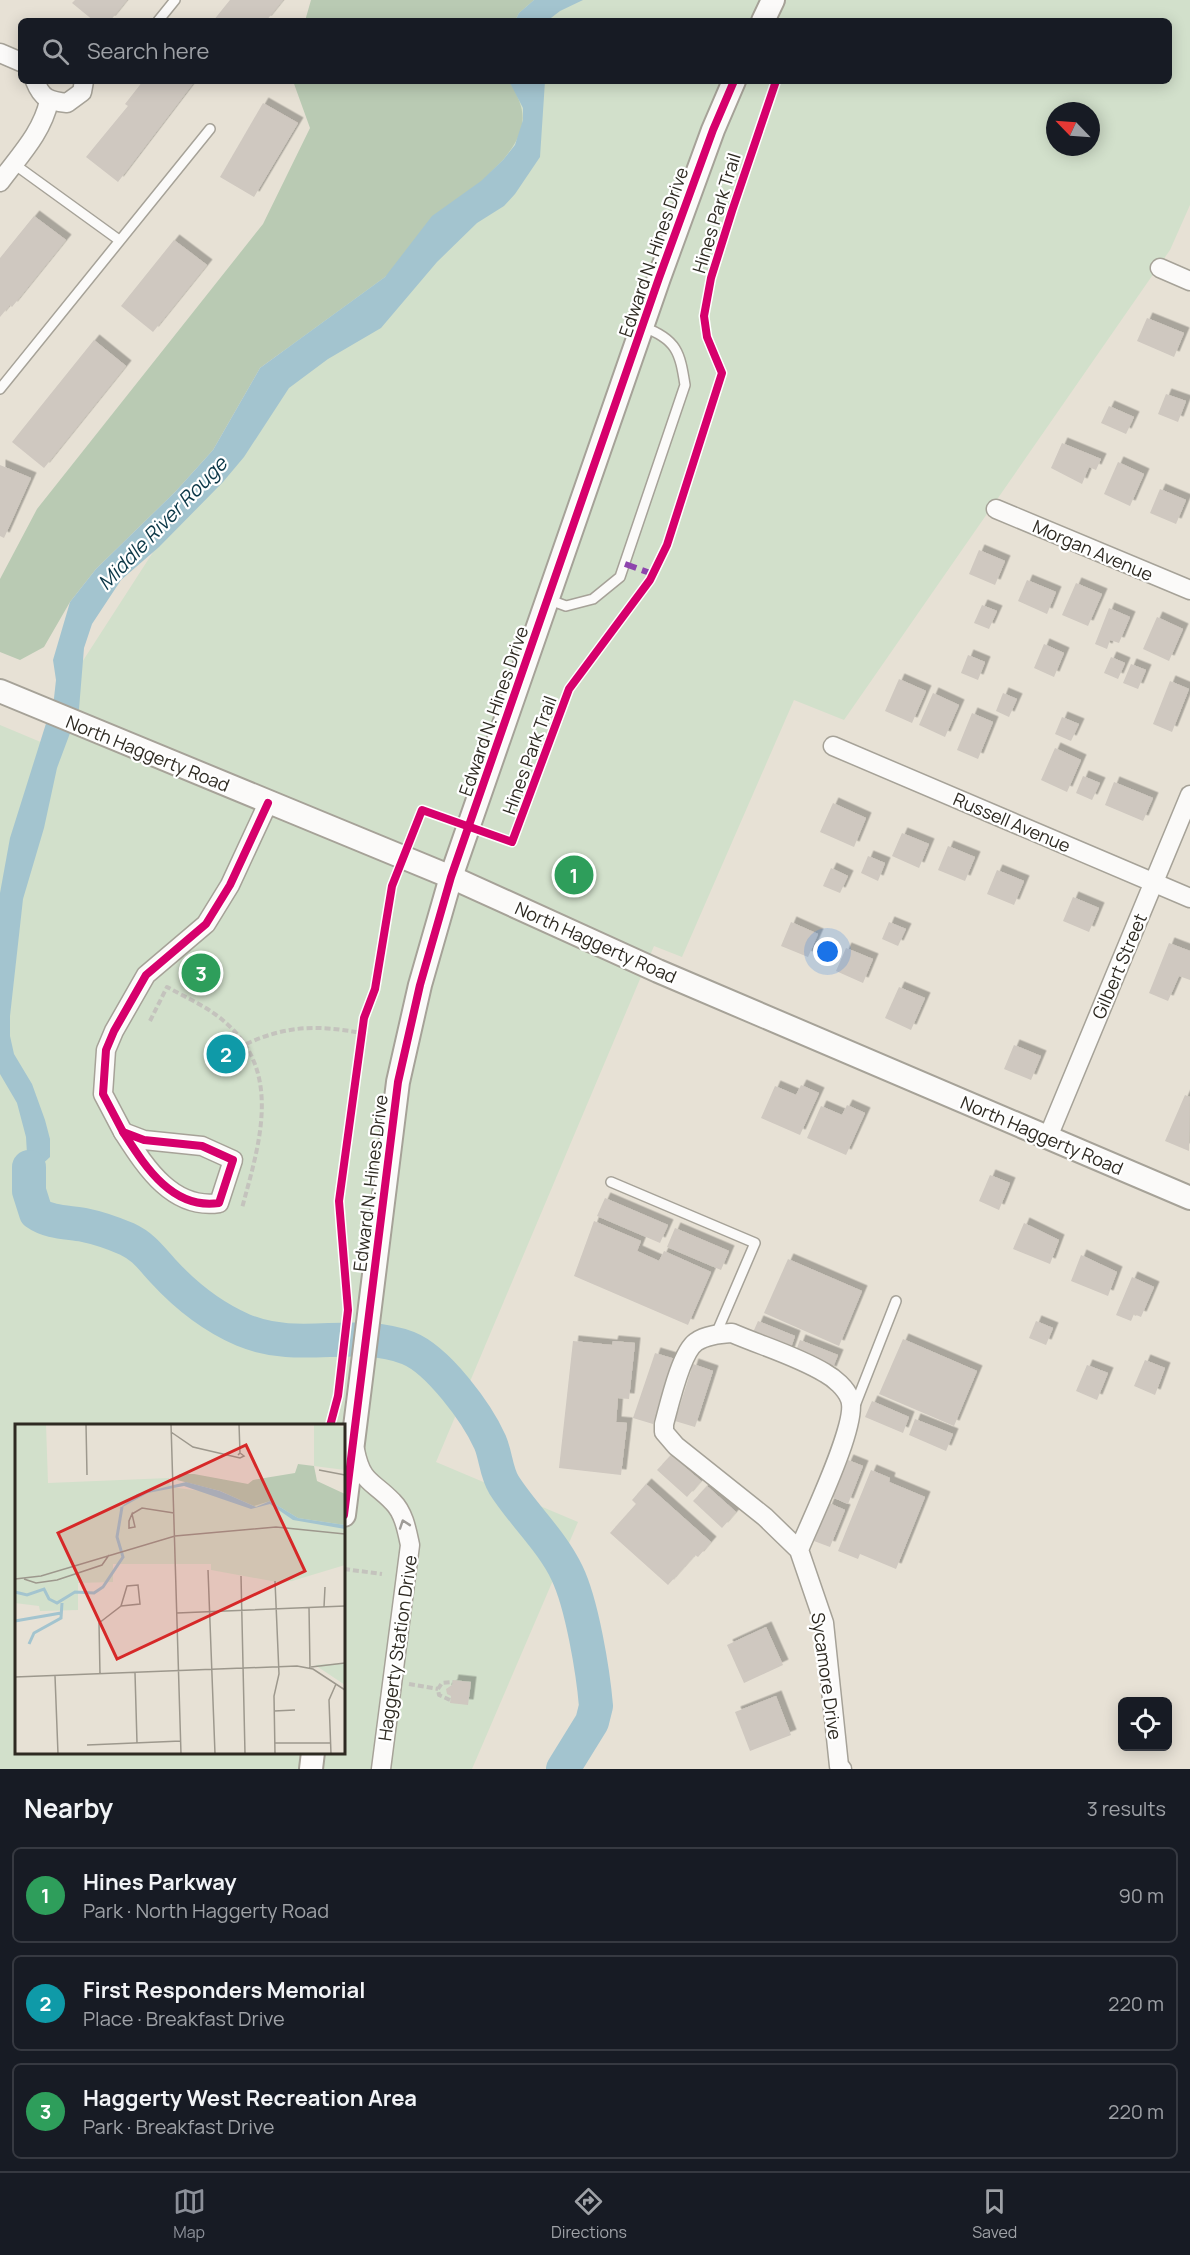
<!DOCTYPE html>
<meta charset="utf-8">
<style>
:root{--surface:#171b24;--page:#20242c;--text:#f1f3f6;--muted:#9ea1a6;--line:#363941;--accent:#8c9099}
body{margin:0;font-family:Manrope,sans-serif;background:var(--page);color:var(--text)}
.controls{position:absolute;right:18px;bottom:18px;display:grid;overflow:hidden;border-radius:9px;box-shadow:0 3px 15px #0003}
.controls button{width:54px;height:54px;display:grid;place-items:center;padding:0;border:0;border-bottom:2px solid var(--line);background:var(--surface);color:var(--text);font:30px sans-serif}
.compass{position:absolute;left:1046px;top:102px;width:54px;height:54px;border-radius:50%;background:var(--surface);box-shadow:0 3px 15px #0003;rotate:295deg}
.you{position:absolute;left:828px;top:952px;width:21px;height:21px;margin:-15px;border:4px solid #fff;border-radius:50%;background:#1a73e8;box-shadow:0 0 0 9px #1a73e833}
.badge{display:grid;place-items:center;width:39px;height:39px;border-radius:50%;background:var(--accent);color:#fff;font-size:20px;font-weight:700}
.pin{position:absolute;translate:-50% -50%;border:3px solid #fff;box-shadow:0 2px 6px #0006}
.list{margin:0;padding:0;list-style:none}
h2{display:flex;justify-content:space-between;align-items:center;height:78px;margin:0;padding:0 24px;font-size:26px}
h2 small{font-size:20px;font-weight:400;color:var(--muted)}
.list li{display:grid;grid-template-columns:39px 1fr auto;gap:18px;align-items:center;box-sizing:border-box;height:96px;margin:0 12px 12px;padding:0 12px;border:2px solid var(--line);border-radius:9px}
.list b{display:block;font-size:22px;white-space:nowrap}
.list p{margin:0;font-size:20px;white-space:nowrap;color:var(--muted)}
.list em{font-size:20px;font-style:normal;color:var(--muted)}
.icon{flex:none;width:33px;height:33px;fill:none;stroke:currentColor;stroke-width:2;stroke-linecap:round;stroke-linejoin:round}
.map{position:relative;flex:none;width:1190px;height:1769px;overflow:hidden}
.search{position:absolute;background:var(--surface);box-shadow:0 3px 15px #0003;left:18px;right:18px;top:18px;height:66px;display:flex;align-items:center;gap:15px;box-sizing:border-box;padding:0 21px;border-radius:9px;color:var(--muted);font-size:22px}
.sheet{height:402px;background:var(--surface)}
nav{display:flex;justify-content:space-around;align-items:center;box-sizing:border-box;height:84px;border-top:2px solid var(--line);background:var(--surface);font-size:16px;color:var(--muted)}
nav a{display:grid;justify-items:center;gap:3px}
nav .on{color:var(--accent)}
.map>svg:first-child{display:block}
</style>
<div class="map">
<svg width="1190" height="1769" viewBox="0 0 1190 1769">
<defs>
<filter id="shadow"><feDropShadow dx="5.5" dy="-5.5" stdDeviation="0" flood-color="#0004"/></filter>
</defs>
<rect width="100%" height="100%" fill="#e7e1d5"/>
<path fill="#d2e0cb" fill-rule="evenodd" d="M 508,0 L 1190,0 L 1190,205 L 1170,250 L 844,720 L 794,700 L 682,957 L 654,946 L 436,1462 L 578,1522 L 472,1769 L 0,1769 L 0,725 L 43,743 L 66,687 L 457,81 L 1169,81 L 1169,21 L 495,21 ZM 1055,111 L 1091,111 L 1091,147 L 1055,147 ZM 16,1426 L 344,1426 L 344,1752 L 16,1752 Z"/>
<g fill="#b9cab3">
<path d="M 311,0 L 534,0 L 519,13 L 515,21 L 305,21 Z"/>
<path d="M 293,81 L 509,81 C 529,113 527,130 503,160 L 385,277 L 260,368 L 213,450 L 176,491 L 96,569 L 70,602 L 44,647 L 20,660 L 0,652 L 0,579 L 37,509 L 263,224 L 310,128 Z"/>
</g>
<g fill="#a3c4cf">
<path d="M 534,0 L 583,0 L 560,11 L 547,21 L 515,21 L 519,13 Z"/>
<path d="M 509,81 L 545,81 L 540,157 L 515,194 L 504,206 L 477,223 L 437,262 L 381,328 L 328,359 L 289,388 L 244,457 L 223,482 L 159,547 L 121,580 L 92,624 L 84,648 L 79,709 L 57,768 L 44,828 L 23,899 L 10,1016 L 10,1036 L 14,1054 L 32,1084 L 45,1120 L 50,1139 L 50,1157 L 36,1170 L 37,1187 L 43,1196 L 36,1213 L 22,1208 L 17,1187 L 27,1154 L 26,1137 L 17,1103 L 0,1074 L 0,893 L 10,838 L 54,698 L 56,680 L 53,660 L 70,602 L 96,569 L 176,491 L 213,450 L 260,368 L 385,277 L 432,216 L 481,181 L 503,160 L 515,145 L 523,120 L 523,108 Z"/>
</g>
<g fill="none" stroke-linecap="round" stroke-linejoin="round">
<path stroke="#a3c4cf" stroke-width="34" d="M 29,1167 L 29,1191 L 36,1213 C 50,1223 68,1222 84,1225 C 99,1228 113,1233 127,1239 C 144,1247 151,1258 163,1271 C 185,1295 213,1317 243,1330 C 301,1354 353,1327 408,1348 C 438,1360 477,1413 490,1442 C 496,1456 496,1472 504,1485 C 523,1515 552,1541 567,1573 C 582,1604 593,1671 596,1706 L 592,1722 L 563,1769"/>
</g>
<g fill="#cfc8c0" filter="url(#shadow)">
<path d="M 75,0 L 127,0 L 110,21 L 94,21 L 72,3 Z"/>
<path d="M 230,0 L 283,0 L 266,21 L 213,21 Z"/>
<path d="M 143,81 L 195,81 L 118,182 L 86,157 L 128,106 L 125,104 Z"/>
<path d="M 263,103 L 298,123 L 254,197 L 220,177 Z"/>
<path d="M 34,216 L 66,240 L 12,307 L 10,305 L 0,317 L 0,258 Z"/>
<path d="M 174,240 L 207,265 L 153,332 L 121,306 Z"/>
<path d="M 1147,318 L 1184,333 L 1174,357 L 1137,341 Z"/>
<path d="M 94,340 L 126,366 L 44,468 L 12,442 Z"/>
<path d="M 1166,394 L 1186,401 L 1178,422 L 1158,414 Z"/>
<path d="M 1109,406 L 1134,417 L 1126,434 L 1101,423 Z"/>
<path d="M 1062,443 L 1101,459 L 1096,470 L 1089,467 L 1082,484 L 1051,468 Z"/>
<path d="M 1118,462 L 1144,474 L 1130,506 L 1104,494 Z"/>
<path d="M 0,465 L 31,478 L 4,538 L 0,536 Z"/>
<path d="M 1160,489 L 1186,500 L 1176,524 L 1150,513 Z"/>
<path d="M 979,550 L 1005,561 L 995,585 L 969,574 Z"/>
<path d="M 1027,580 L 1056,592 L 1047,614 L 1018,601 Z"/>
<path d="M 1076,583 L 1102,594 L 1088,626 L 1062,615 Z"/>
<path d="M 982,605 L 997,611 L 989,629 L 974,623 Z"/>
<path d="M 1109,608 L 1130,617 L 1119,643 L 1110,640 L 1107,649 L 1095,644 Z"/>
<path d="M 1157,617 L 1183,629 L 1169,661 L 1143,649 Z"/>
<path d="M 1044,644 L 1064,653 L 1054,677 L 1034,668 Z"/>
<path d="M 968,655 L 985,662 L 978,680 L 961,673 Z"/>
<path d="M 1111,657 L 1125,663 L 1118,679 L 1104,673 Z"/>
<path d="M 1131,664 L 1146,670 L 1138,689 L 1123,683 Z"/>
<path d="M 899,679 L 926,691 L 912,723 L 885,711 Z"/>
<path d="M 1170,681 L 1189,689 L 1172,732 L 1153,724 Z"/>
<path d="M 933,693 L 959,705 L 945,737 L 919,725 Z"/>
<path d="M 1003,693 L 1017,699 L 1009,717 L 996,711 Z"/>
<path d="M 972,713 L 993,722 L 978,759 L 957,750 Z"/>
<path d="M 1062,717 L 1079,724 L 1071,741 L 1055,734 Z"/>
<path d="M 1055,748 L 1081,760 L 1067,792 L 1041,780 Z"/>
<path d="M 1083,776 L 1100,783 L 1092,800 L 1076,793 Z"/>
<path d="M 1114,782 L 1153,798 L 1143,821 L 1105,805 Z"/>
<path d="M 833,803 L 866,818 L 854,847 L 820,832 Z"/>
<path d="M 902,833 L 929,844 L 919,868 L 892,856 Z"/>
<path d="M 948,846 L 975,857 L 965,881 L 938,870 Z"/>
<path d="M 868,856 L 885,863 L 878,881 L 861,873 Z"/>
<path d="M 831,868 L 848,876 L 840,893 L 823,886 Z"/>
<path d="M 997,870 L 1024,881 L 1014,905 L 987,894 Z"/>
<path d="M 1073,897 L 1099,908 L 1089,932 L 1063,921 Z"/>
<path d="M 791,922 L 818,934 L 808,957 L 781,946 Z"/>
<path d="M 889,922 L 906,929 L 898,946 L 882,939 Z"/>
<path d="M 1169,943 L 1190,951 L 1190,980 L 1179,976 L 1168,1001 L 1149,993 Z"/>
<path d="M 846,948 L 873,959 L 863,983 L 836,971 Z"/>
<path d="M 899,987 L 925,998 L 911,1030 L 885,1018 Z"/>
<path d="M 1014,1045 L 1041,1056 L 1031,1080 L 1004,1069 Z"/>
<path d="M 801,1085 L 819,1093 L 800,1135 L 761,1118 L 775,1086 L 796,1095 Z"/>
<path d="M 1185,1095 L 1190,1097 L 1189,1151 L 1165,1141 Z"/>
<path d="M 847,1105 L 865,1113 L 846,1155 L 807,1138 L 821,1106 L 842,1115 Z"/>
<path d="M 990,1175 L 1010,1183 L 999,1210 L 979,1201 Z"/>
<path d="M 605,1198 L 668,1225 L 660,1243 L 597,1216 Z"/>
<path d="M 594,1221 L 641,1241 L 637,1251 L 659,1261 L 664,1251 L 711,1272 L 688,1325 L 574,1276 Z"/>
<path d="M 1024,1223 L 1059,1240 L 1050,1264 L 1013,1249 Z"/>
<path d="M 675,1228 L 729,1251 L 721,1270 L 667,1247 Z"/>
<path d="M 1081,1255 L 1117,1272 L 1108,1296 L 1071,1281 Z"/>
<path d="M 788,1259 L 862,1291 L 839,1346 L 764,1313 Z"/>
<path d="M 1132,1277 L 1154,1287 L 1141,1317 L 1134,1314 L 1131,1321 L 1116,1315 Z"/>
<path d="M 758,1321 L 795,1336 L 789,1353 L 751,1337 Z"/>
<path d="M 1036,1321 L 1053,1328 L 1046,1345 L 1029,1338 Z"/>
<path d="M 903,1339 L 977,1371 L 954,1426 L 879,1394 Z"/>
<path d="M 800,1340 L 838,1355 L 831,1372 L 794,1356 Z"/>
<path d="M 573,1341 L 612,1345 L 613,1341 L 635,1343 L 629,1399 L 618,1398 L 616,1422 L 627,1423 L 621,1475 L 559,1468 Z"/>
<path d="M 655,1353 L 675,1359 L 653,1424 L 633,1418 Z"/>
<path d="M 1145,1360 L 1165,1368 L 1155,1395 L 1134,1386 Z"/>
<path d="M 693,1364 L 713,1371 L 695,1427 L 675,1421 Z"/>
<path d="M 1087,1365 L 1108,1373 L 1097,1400 L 1076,1391 Z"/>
<path d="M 872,1401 L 909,1417 L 903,1433 L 865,1417 Z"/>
<path d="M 915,1419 L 953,1434 L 946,1451 L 909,1435 Z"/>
<path d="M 671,1455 L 701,1481 L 687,1497 L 657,1470 Z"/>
<path d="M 848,1460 L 863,1466 L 848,1504 L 832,1497 Z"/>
<path d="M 871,1470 L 890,1478 L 889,1482 L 925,1497 L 896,1569 L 860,1554 L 858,1559 L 838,1551 Z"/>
<path d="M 646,1484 L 711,1542 L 698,1557 L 695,1555 L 668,1585 L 610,1533 L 636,1504 L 632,1500 Z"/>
<path d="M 707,1486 L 736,1512 L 722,1528 L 693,1501 Z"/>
<path d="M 829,1503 L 845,1510 L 830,1547 L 814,1541 Z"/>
<path d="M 766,1627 L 783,1665 L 744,1683 L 727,1645 Z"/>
<path d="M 453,1680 L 471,1682 L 468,1705 L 450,1703 L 451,1696 L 447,1694 L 446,1689 L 452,1685 Z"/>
<path d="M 776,1696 L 791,1735 L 750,1751 L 735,1712 Z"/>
</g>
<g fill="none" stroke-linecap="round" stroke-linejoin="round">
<g stroke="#a6a298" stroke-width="12">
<g id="service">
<path d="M 158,21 L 175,0"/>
<path d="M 14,164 L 119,240"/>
<path d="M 0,389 L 210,129"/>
<path d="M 547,599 L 566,606 L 593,599 L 620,577 L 685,385 C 680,353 677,339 643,327"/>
<path d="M 611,1182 L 755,1243 L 716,1334"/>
<path d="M 854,1408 L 896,1301"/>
</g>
</g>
<g stroke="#a6a298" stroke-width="21">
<g id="minor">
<path d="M 0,53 L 21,62"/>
<path d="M 35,81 C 42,99 49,101 67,103 L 82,92 L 84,81"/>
<path d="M 0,182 C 19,156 42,133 49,101"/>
<path d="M 1160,268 L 1190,281"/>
<path d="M 996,509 L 1190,590"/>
<path d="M 833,746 L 1190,898"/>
<path d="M 123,1132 L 103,1094 L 106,1050 L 114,1031 L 146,975 L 206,924 L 230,885 L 268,803"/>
<path d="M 123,1132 L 144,1140 L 202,1146 L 233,1160 L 219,1203 C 172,1210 145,1166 123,1132 Z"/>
<path d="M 1048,1137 L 1190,795"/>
<path d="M 355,1450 C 362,1484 372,1480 393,1502 C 404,1513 407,1531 410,1545 L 381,1769"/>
<path d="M 799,1550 C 810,1522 859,1423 850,1399 C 846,1388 834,1378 825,1373 C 797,1356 762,1346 732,1333 C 720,1334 706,1335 696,1342 C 681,1352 669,1406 664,1424 L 664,1432 L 676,1446 L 765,1517 L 799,1550 L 824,1623 L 839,1766 L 842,1769"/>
</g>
</g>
<g stroke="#a6a298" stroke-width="26">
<g id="tertiary">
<path d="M 763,21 L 773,0"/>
<path d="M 0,691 L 451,877 L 658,971 L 1190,1198"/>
<path d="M 344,1515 L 398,1082 L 420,985 L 451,877 L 659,278 L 713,130 L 734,81"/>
<path d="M 311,1769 L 313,1752"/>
</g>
</g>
<g stroke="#c4c3bd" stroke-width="4" stroke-dasharray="6 3" stroke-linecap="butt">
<path d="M 150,1021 L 167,987 C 187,998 210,1008 226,1023 C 283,1073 259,1145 242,1208"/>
<path d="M 246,1044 C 288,1025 317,1025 362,1033"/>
<path d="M 344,1569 L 382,1574"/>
<path d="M 409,1684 L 438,1689"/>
<path d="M 450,1700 L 439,1695 L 438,1689 L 442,1683 L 453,1682"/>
</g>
<use href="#service" stroke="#fbfaf9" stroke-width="9"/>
<use href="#minor" stroke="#fbfaf9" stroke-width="18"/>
<use href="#tertiary" stroke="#fbfaf9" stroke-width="22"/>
<path stroke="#8e44ad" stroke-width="6" stroke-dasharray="12 6" stroke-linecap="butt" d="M 625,564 L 653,574"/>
<g stroke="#fff" stroke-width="11">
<g id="cycleway">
<path d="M 123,1132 L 103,1094 L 106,1050 L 114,1031 L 146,975 L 206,924 L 230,885 L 268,803"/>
<path d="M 123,1132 L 144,1140 L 202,1146 L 233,1160 L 219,1203 C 172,1210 145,1166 123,1132 Z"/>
<path d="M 330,1426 L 338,1396 L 348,1310 L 339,1201 L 364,1018 L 375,989 L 392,886 L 422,810 L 512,842 L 569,689 L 650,580 L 667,545 L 722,373 L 707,337 L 704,316 L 711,278 L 732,211 L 776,81"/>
<path d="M 344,1515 L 398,1082 L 420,985 L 451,877 L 659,278 L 713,130 L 734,81"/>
</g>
</g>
<use href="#cycleway" stroke="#d6006c" stroke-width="8"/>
</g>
<defs><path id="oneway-chevron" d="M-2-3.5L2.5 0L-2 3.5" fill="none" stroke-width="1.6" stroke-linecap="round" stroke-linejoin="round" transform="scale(1.5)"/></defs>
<use stroke="#9f9c98" href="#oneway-chevron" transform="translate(404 1524) rotate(-109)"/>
<g text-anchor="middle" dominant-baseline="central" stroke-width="4.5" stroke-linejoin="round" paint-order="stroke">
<g font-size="18" fill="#2e2a22" stroke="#fff">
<text transform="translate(716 213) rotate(-73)">Hines Park Trail</text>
<text transform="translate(653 252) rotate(-71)">Edward N. Hines Drive</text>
<text transform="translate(1093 550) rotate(23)">Morgan Avenue</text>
<text transform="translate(493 711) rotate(-71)">Edward N. Hines Drive</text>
<text transform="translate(148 753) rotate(22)">North Haggerty Road</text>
<text transform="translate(529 755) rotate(-70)">Hines Park Trail</text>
<text transform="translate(1012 822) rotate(23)">Russell Avenue</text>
<text transform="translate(596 942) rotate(24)">North Haggerty Road</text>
<text transform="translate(1119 966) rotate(-67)">Gilbert Street</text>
<text transform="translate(1042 1135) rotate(23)">North Haggerty Road</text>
<text transform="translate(370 1183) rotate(-83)">Edward N. Hines Drive</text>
<text transform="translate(397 1648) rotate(-82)">Haggerty Station Drive</text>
<text transform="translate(827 1676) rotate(82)">Sycamore Drive</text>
</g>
<g font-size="20" font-style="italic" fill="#0c3848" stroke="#fff">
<text transform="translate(162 523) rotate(-46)">Middle River Rouge</text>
</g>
</g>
<g transform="translate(15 1424)">
<rect width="330" height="330" fill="#e7e1d5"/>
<path d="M 0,0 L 31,0 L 33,59 L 154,54 L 155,63 L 330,85 L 330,141 L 277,157 L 262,158 L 196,146 L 196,140 L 98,140 L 98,158 L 63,159 L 63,186 L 25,187 L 24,182 L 0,179 ZM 299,0 L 330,3 L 330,46 L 299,42 ZM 330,239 L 330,261 L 300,241 Z" fill="#d2e0cb"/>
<path d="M 283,40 L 299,42 L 302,57 L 330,70 L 330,101 L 283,94 L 255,77 L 239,82 L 205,67 L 162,56 L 164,50 L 179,50 L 233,60 L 238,56 L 280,49 Z" fill="#b9cab3"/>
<path d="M 171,58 L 205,67 L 241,83 L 255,77 L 283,94 L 330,101 L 330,105 L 278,96 L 255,80 L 236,85 L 169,62 L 133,69 L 104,85 L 122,70 Z" fill="#a3c4cf"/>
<path fill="none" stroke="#a3c4cf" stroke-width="3" d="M 0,168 L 12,171 L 29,165 L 34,175 L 42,179 L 60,168 L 79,169 L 88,163 L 108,133 L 102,113 L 107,83M 0,197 L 46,189M 14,220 L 19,209 L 46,194 L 47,179"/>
<path fill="none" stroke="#9d988d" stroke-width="1.5" d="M 71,0 L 72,51M 156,0 L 166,330M 224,0 L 225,29M 156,8 L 178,23 L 225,34 L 229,32 L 225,29 L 223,31M 304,46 L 330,51M 117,90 L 127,84 L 159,89M 117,90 L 120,103 L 114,104 L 114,97 ZM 193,146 L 200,330M 226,152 L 230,330M 0,155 L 26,152 L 160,112 L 261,103 L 330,110M 9,155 L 21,159 L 42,156 L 87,141 L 94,131M 260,157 L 264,250 L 259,272 L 260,330M 294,183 L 295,244M 309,183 L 310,163M 162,189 L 330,182M 296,243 L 330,239M 120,249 L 122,319M 85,250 L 84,199 L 106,182 L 112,162 L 123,161 L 125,180 L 106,182M 40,252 L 43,330M 0,253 L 282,242 L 298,245 L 330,266M 259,287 L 280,286M 260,319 L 315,319M 72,321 L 166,317M 316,330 L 314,276 L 321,260"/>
<path fill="#d62828" fill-opacity="0.15" stroke="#d62828" stroke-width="3" d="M 231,21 L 290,147 L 102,235 L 43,109 Z"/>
<rect width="330" height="330" fill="none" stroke="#2e2a22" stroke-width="3"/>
</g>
</svg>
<div class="controls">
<button><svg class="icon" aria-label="locate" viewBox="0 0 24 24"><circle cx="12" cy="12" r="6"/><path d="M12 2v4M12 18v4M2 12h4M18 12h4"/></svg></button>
</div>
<svg class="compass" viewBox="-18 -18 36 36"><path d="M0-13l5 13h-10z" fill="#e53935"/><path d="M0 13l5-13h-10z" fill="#9ea1a6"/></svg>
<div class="you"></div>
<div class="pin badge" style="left:574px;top:875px;background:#2e9e5b">1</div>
<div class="pin badge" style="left:226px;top:1054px;background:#0f9aa8">2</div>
<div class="pin badge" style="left:201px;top:973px;background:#2e9e5b">3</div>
<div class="search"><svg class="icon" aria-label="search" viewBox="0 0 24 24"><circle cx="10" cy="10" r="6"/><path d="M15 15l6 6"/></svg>Search here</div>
</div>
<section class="sheet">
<h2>Nearby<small>3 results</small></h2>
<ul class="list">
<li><span class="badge" style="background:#2e9e5b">1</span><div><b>Hines Parkway</b><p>Park · North Haggerty Road</p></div><em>90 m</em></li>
<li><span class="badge" style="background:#0f9aa8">2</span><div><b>First Responders Memorial</b><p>Place · Breakfast Drive</p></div><em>220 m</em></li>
<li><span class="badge" style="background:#2e9e5b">3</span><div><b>Haggerty West Recreation Area</b><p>Park · Breakfast Drive</p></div><em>220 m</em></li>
</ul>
</section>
<nav>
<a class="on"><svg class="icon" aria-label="map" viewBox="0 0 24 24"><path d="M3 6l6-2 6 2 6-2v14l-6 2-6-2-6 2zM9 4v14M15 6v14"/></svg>Map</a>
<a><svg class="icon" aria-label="directions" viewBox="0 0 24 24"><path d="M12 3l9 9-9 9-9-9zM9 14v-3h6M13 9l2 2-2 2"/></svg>Directions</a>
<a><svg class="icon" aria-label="saved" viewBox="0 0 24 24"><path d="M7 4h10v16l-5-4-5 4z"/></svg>Saved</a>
</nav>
